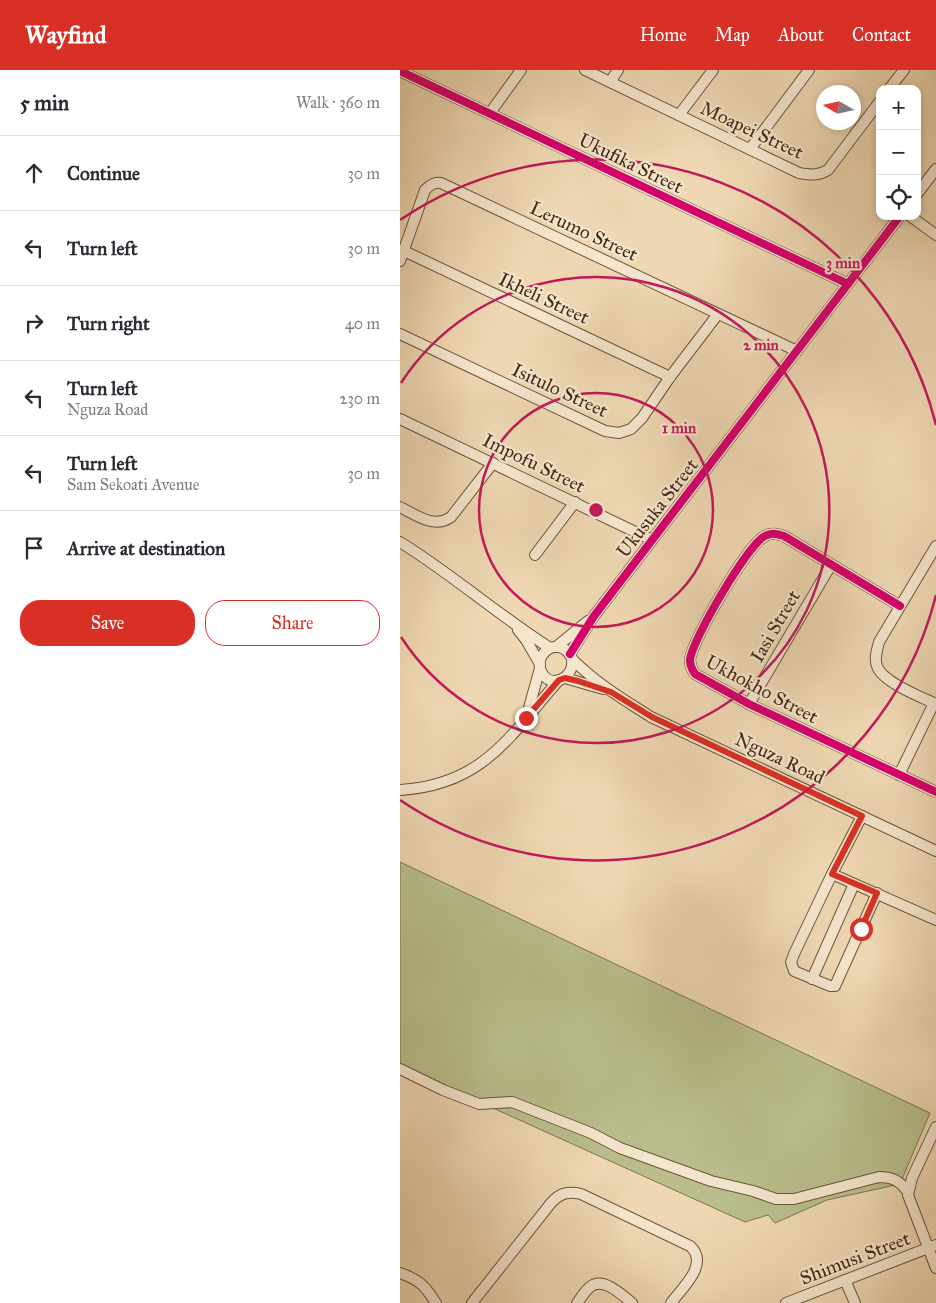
<!DOCTYPE html>
<meta charset="utf-8">
<style>
:root{--surface:#fff;--page:#f7f7f7;--text:#2b2b33;--muted:#7c7c81;--line:#e1e1e2;--accent:#d93025}
body{margin:0;font-family:"IM FELL Great Primer",serif;background:var(--page);color:var(--text)}
.controls{position:absolute;right:15px;top:15px;display:grid;overflow:hidden;border-radius:10px;box-shadow:0 2px 8px #0003}
.controls button{width:45px;height:45px;display:grid;place-items:center;padding:0;border:0;border-bottom:1px solid var(--line);background:var(--surface);color:var(--text);font:25px sans-serif}
.compass{position:absolute;left:416px;top:15px;width:45px;height:45px;border-radius:50%;background:var(--surface);box-shadow:0 2px 8px #0003;rotate:279deg}
.stop{position:absolute;width:15px;height:15px;margin:-11px;border:4px solid #d93025;border-radius:50%;background:#fff}
.stop.end{background:#d93025;border-color:#fff;box-shadow:0 1px 5px #0008}
.list{margin:0;padding:0;list-style:none}
h2{display:flex;justify-content:space-between;align-items:center;height:65px;margin:0;padding:0 20px;font-size:21px}
h2 small{font-size:16px;font-weight:400;color:var(--muted)}
.list li{display:grid;grid-template-columns:32px 1fr auto;gap:15px;align-items:center;box-sizing:border-box;height:75px;padding:0 20px;border-top:1px solid var(--line)}
.list b{display:block;font-size:19px;white-space:nowrap}
.list p{margin:0;font-size:16px;white-space:nowrap;color:var(--muted)}
.list em{font-size:16px;font-style:normal;color:var(--muted)}
.actions{display:flex;gap:10px;padding:15px 20px}
.actions a{flex:1;padding:11px 0;border:1px solid var(--accent);border-radius:20px;text-align:center;font-size:18px;color:var(--accent)}
.actions .main{background:var(--accent);color:#fff}
.icon{flex:none;width:28px;height:28px;fill:none;stroke:currentColor;stroke-width:2;stroke-linecap:round;stroke-linejoin:round}
.map{position:relative;flex:none;width:536px;height:1233px;overflow:hidden}
header{display:flex;align-items:center;gap:30px;box-sizing:border-box;height:70px;padding:0 25px;background:var(--accent);color:#fff}
header strong{font-size:24px}
nav{display:flex;gap:28px;margin-inline-start:auto;font-size:18px}
main{display:flex}
aside{flex:1;background:var(--surface)}
.map>svg:first-child{display:block}
</style>
<header>
<strong>Wayfind</strong>
<nav><a>Home</a><a>Map</a><a>About</a><a>Contact</a></nav>
</header>
<main>
<aside>
<h2>5 min<small>Walk · 360 m</small></h2>
<ul class="list">
<li><svg class="icon" aria-label="ahead" viewBox="0 0 24 24"><path d="M12 20V5M6 11l6-6 6 6"/></svg><div><b>Continue</b></div><em>30 m</em></li>
<li><svg class="icon" aria-label="left" viewBox="0 0 24 24"><path d="M17 20v-9H6M10 6l-5 5 5 5"/></svg><div><b>Turn left</b></div><em>30 m</em></li>
<li><svg class="icon" aria-label="right" viewBox="0 0 24 24"><path d="M7 20v-9h11M14 6l5 5-5 5"/></svg><div><b>Turn right</b></div><em>40 m</em></li>
<li><svg class="icon" aria-label="left" viewBox="0 0 24 24"><path d="M17 20v-9H6M10 6l-5 5 5 5"/></svg><div><b>Turn left</b><p>Nguza Road</p></div><em>230 m</em></li>
<li><svg class="icon" aria-label="left" viewBox="0 0 24 24"><path d="M17 20v-9H6M10 6l-5 5 5 5"/></svg><div><b>Turn left</b><p>Sam Sekoati Avenue</p></div><em>30 m</em></li>
<li><svg class="icon" aria-label="arrive" viewBox="0 0 24 24"><path d="M6 21V4h12l-3 4 3 4H6"/></svg><div><b>Arrive at destination</b></div></li>
</ul>
<div class="actions"><a class="main">Save</a><a>Share</a></div>
</aside>
<div class="map">
<svg width="536" height="1233" viewBox="0 0 536 1233">
<rect width="100%" height="100%" fill="#eed7b2"/>
<filter id="stains"><feTurbulence type="fractalNoise" baseFrequency=".004" numOctaves="4"/><feColorMatrix values="0 0 0 0 .2 0 0 0 0 .09 0 0 0 0 .02 0 0 0 .5 -.17"/></filter>
<radialGradient id="worn" r=".72"><stop offset=".6" stop-color="#630" stop-opacity="0"/><stop offset="1" stop-color="#630" stop-opacity=".3"/></radialGradient>
<path fill="#b9be8c" stroke="#7e744f" d="M 0,792 L 530,1043 L 500,1114 L 427,1130 L 375,1153 L 368,1145 L 345,1152 L 0,996 Z"/>
<g fill="none" stroke-linecap="round" stroke-linejoin="round">
<g stroke="#6e543a" stroke-width="12">
<g id="minor">
<path d="M 185,0 L 399,103 C 411,105 418,106 428,100 L 480,31"/>
<path d="M 0,1 L 448,214"/>
<path d="M 210,12 L 218,0"/>
<path d="M 489,19 L 504,0"/>
<path d="M 90,43 L 121,0"/>
<path d="M 279,45 L 313,0"/>
<path d="M 350,79 L 409,0"/>
<path d="M 517,124 L 536,99"/>
<path d="M 510,146 L 536,165"/>
<path d="M 4,181 L 270,307"/>
<path d="M 0,191 L 25,120 C 30,115 34,112 41,113 L 397,281"/>
<path d="M 0,264 L 205,361 L 219,363 L 231,359 L 242,348 L 270,307 L 318,244"/>
<path d="M 0,349 L 252,470"/>
<path d="M 0,437 C 16,445 34,459 51,447 L 93,393"/>
<path d="M 0,472 C 52,504 98,545 150,578"/>
<path d="M 536,476 L 479,572 C 477,580 474,588 477,596 C 482,612 521,627 536,634"/>
<path d="M 135,485 L 175,432"/>
<path d="M 500,536 L 384,466 C 377,464 372,462 365,466 C 348,474 292,570 290,590 C 290,597 292,599 295,604 L 349,634 L 536,722"/>
<path d="M 118,560 L 126,570 L 140,594"/>
<path d="M 156,577 L 188,551"/>
<path d="M 170,584 L 194,546 L 500,146"/>
<path d="M 172,589 C 175,609 149,620 141,601 C 135,586 151,571 164,579 C 170,582 170,587 174,591 C 179,596 185,601 191,606 C 210,622 231,634 251,647 L 536,781"/>
<path d="M 165,608 L 203,619"/>
<path d="M 349,634 L 431,495"/>
<path d="M 127,645 L 140,598"/>
<path d="M 499,705 L 534,633"/>
<path d="M 0,720 C 83,715 110,666 159,610"/>
<path d="M 462,746 L 432,804 L 394,884 L 391,892 L 394,901 L 430,916 L 435,916 L 477,823"/>
<path d="M 432,804 L 536,850"/>
<path d="M 412,909 L 454,814"/>
<path d="M 0,999 L 43,1020 L 79,1034 L 112,1032 L 191,1063 L 220,1078 L 311,1111 L 353,1121 L 376,1129 L 394,1129 L 479,1107 C 493,1107 500,1111 508,1122"/>
<path d="M 536,1057 L 512,1108 L 508,1125 L 536,1198"/>
<path d="M 0,1203 C 20,1210 25,1216 36,1233"/>
<path d="M 445,1210 L 455,1233"/>
<path d="M 72,1233 L 151,1133 C 160,1123 168,1121 181,1124 L 290,1176 C 310,1194 282,1218 271,1233"/>
<path d="M 177,1233 C 181,1228 185,1221 190,1217 C 203,1206 222,1225 232,1233"/>
<path d="M 386,1233 L 536,1175"/>
</g>
</g>
<use href="#minor" stroke="#f4e5cd" stroke-width="10"/>
<g stroke="#f4e5cd" stroke-width="11">
<g id="cycleway">
<path d="M 0,1 L 448,214"/>
<path d="M 500,536 L 384,466 C 377,464 372,462 365,466 C 348,474 292,570 290,590 C 290,597 292,599 295,604 L 349,634 L 536,722"/>
<path d="M 170,584 L 194,546 L 500,146"/>
</g>
</g>
<use href="#cycleway" stroke="#d6006c" stroke-width="8"/>
</g>
<g fill="none" stroke-linecap="round" stroke-linejoin="round">
<path stroke="#d93025" stroke-width="6" d="M 126,648 L 159,610 L 165,608 L 178,611 L 211,622 L 252,647 L 462,746 L 432,804 L 477,823 L 461,859"/>
</g>
<g fill="none" stroke="#c2185b" stroke-width="2.5">
<circle cx="196" cy="440" r="117"/>
<path d="M1 313A233 233 0 1 1 1 567"/>
<path d="M536 525A350 350 0 0 1 0 730M0 150A350 350 0 0 1 536 355"/>
</g>
<g text-anchor="middle" dominant-baseline="central" stroke-width="4.5" stroke-linejoin="round" paint-order="stroke">
<g font-size="19" fill="#442912" stroke="#f4e5cd">
<text transform="translate(352 60) rotate(25)">Moapei Street</text>
<text transform="translate(231 93) rotate(26)">Ukufika Street</text>
<text transform="translate(184 161) rotate(25)">Lerumo Street</text>
<text transform="translate(144 228) rotate(25)">Ikheli Street</text>
<text transform="translate(160 320) rotate(25)">Isitulo Street</text>
<text transform="translate(134 393) rotate(26)">Impofu Street</text>
<text transform="translate(257 438) rotate(-52)">Ukusuka Street</text>
<text transform="translate(375 556) rotate(-60)">Iasi Street</text>
<text transform="translate(362 619) rotate(28)">Ukhokho Street</text>
<text transform="translate(380 688) rotate(25)">Nguza Road</text>
<text transform="translate(455 1188) rotate(-21)">Shimusi Street</text>
</g>
</g>
<circle cx="196" cy="440" r="8" fill="#c2185b" stroke="#f4e5cd" stroke-width="2.5"/>
<g font-size="15" text-anchor="middle" font-weight="bold" fill="#c2185b" stroke="#f4e5cd" stroke-width="4.5" stroke-linejoin="round" paint-order="stroke">
<text x="443" y="198">3 min</text>
<text x="361" y="280">2 min</text>
<text x="279" y="363">1 min</text>
</g>
<rect width="100%" height="100%" filter="url(#stains)"/>
<rect width="100%" height="100%" fill="url(#worn)"/>
</svg>
<div class="controls">
<button>+</button>
<button>−</button>
<button><svg class="icon" aria-label="locate" viewBox="0 0 24 24"><circle cx="12" cy="12" r="6"/><path d="M12 2v4M12 18v4M2 12h4M18 12h4"/></svg></button>
</div>
<svg class="compass" viewBox="-18 -18 36 36"><path d="M0-13l5 13h-10z" fill="#e53935"/><path d="M0 13l5-13h-10z" fill="#7c7c81"/></svg>
<div class="stop" style="left:461px;top:859px"></div>
<div class="stop end" style="left:126px;top:648px"></div>
</div>
</main>
